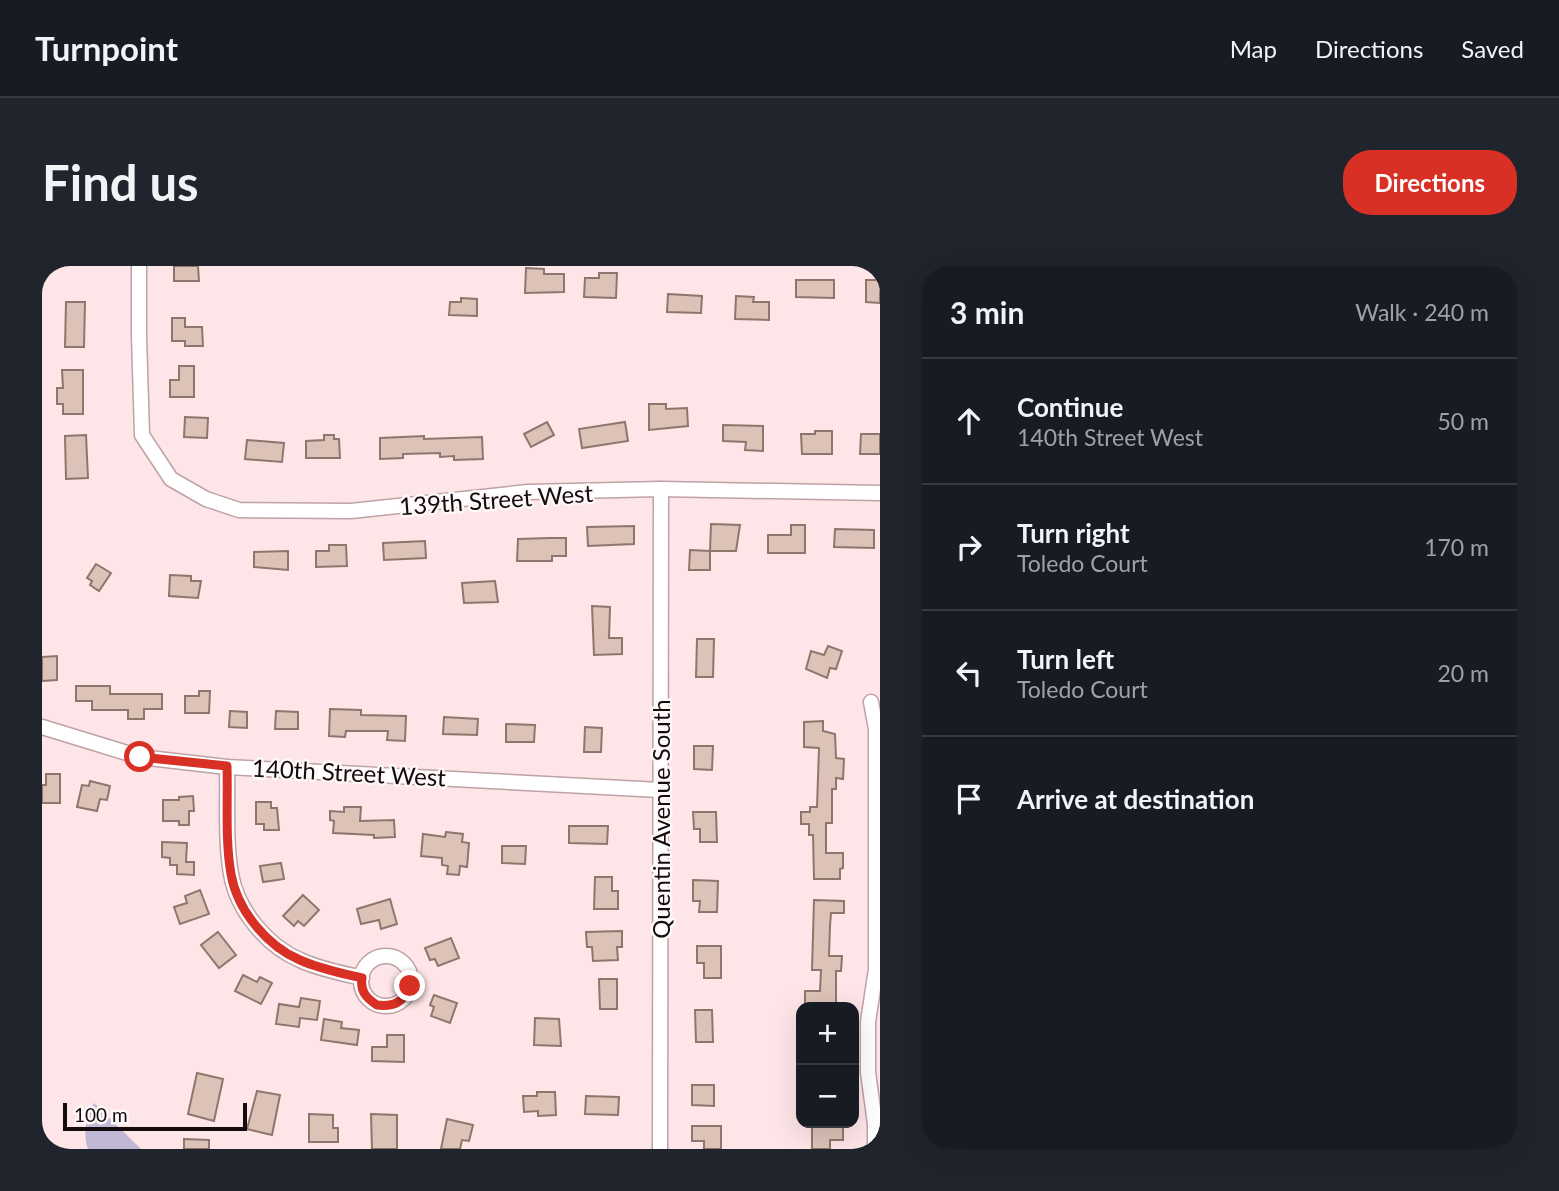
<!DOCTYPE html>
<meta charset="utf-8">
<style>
:root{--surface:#171b24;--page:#20242c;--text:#f1f3f6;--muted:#9ea1a6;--line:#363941;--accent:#d93025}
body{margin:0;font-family:Lato,sans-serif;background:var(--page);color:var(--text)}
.controls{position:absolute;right:21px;bottom:21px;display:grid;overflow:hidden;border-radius:14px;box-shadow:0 7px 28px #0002}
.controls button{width:63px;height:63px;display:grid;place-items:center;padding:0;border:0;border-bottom:2px solid var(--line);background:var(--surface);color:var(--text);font:35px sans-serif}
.scale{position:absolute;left:21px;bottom:18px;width:184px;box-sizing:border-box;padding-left:7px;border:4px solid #140b0c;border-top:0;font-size:19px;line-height:24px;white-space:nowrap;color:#140b0c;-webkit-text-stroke:5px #fef8f8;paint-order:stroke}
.stop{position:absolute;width:21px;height:21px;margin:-16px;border:5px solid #d93025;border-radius:50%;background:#fff}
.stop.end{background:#d93025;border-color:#fff;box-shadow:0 2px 7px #0008}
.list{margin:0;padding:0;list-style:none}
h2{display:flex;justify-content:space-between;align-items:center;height:91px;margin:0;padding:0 28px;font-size:30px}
h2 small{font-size:23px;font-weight:400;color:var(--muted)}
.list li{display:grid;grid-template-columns:46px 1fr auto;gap:21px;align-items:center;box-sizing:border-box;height:126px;padding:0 28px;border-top:2px solid var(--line)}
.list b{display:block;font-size:26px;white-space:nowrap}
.list p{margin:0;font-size:23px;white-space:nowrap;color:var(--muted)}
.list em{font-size:23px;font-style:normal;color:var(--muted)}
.icon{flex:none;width:38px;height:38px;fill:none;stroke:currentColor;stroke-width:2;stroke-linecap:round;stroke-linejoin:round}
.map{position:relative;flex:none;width:838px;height:883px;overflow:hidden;border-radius:28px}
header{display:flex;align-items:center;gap:42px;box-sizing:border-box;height:98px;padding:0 35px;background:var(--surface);border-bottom:2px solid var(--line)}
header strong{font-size:33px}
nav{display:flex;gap:38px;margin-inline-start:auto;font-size:24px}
.intro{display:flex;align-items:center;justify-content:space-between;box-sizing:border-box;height:168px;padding:0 42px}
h1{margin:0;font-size:49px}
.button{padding:18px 32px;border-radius:28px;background:var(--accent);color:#fff;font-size:24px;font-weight:700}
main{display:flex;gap:42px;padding:0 42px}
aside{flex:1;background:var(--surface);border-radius:28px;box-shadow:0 7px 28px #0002}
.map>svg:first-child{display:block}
</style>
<header>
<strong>Turnpoint</strong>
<nav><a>Map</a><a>Directions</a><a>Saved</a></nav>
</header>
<div class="intro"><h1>Find us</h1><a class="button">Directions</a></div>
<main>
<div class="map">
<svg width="838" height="883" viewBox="0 0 838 883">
<rect width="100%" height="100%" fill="#fee5e8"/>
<path fill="#c0b7d4" d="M 52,837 L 99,883 L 46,883 C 40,867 45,852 52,837 Z"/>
<g fill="#ddc2b7" stroke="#8f766d" stroke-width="2">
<path d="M 132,0 L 156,0 L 157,15 L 132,15 Z"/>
<path d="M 484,2 L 502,3 L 502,8 L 522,8 L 522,26 L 483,27 Z"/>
<path d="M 557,7 L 575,7 L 574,32 L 542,31 L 543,12 L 557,12 Z"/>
<path d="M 754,14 L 792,14 L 792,32 L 754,31 Z"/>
<path d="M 824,14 L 838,14 L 838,37 L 824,36 Z"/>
<path d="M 626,28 L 660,30 L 659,47 L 625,46 Z"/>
<path d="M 694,30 L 712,31 L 711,36 L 727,36 L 727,54 L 693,53 Z"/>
<path d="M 419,32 L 435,33 L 435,50 L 407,49 L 408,36 L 419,36 Z"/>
<path d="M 24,36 L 43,36 L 42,81 L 23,81 Z"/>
<path d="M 130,52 L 143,52 L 143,61 L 160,61 L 161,80 L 143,80 L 143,75 L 130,75 Z"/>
<path d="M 137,100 L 152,100 L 152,131 L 128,131 L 128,114 L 137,114 Z"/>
<path d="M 20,104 L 41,104 L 41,148 L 21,148 L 21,138 L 15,138 L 15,122 L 21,122 Z"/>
<path d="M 607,138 L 624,138 L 624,143 L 645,142 L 646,160 L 607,164 Z"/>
<path d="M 143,151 L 166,152 L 165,172 L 142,171 Z"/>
<path d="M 505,156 L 512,169 L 489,181 L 482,168 Z"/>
<path d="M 583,156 L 586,175 L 540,182 L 537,163 Z"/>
<path d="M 681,159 L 721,160 L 721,185 L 703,184 L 704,176 L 681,175 Z"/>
<path d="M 773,165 L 790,165 L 790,188 L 760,188 L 759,168 L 773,168 Z"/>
<path d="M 819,168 L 838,168 L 838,188 L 818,188 Z"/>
<path d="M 44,169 L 46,212 L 24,213 L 23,170 Z"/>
<path d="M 282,169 L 292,169 L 292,173 L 297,173 L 298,192 L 264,192 L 264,175 L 282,174 Z"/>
<path d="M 382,170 L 382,173 L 440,171 L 441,193 L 412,194 L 412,190 L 398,191 L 398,187 L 361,188 L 361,192 L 338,193 L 338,172 Z"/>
<path d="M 205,174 L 242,177 L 240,196 L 203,193 Z"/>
<path d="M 669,258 L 698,259 L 694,285 L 668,285 Z"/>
<path d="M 749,259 L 763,259 L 763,287 L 726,287 L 726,269 L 749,269 Z"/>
<path d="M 592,260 L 592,278 L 546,280 L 545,261 Z"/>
<path d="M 793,263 L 832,264 L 832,282 L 792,281 Z"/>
<path d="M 508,272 L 524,272 L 524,290 L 510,290 L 510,295 L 475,295 L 476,273 Z"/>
<path d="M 383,275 L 384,292 L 342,294 L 341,277 Z"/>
<path d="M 287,279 L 304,279 L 305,300 L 274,301 L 274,285 L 287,285 Z"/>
<path d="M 648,284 L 668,285 L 668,304 L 647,304 Z"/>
<path d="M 246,285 L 246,304 L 212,301 L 212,286 Z"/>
<path d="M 54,298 L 69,307 L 57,325 L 48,319 L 50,315 L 45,312 Z"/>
<path d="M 128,309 L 149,310 L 149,315 L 159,315 L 156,332 L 127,330 Z"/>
<path d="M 453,315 L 456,336 L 422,337 L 420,317 Z"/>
<path d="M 550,340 L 568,341 L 567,372 L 580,372 L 580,388 L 552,389 Z"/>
<path d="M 655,373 L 672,373 L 671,411 L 654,411 Z"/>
<path d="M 786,380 L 800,385 L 794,403 L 788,402 L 785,412 L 764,403 L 769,385 L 782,389 Z"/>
<path d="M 15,390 L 15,414 L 0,415 L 0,391 Z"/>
<path d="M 34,420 L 68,420 L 68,428 L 120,428 L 120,443 L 102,443 L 102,453 L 86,453 L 86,444 L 50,444 L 50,435 L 34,435 Z"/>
<path d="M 157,425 L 168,425 L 167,447 L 143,447 L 143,430 L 157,430 Z"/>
<path d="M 288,443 L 319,444 L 319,449 L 364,450 L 363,475 L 345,474 L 346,465 L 304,465 L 303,471 L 287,470 Z"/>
<path d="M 188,445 L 205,446 L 205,462 L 187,461 Z"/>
<path d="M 234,445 L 256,446 L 256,463 L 233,463 Z"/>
<path d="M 402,451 L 436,453 L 435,469 L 401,468 Z"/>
<path d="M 781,455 L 781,465 L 793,468 L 794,492 L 802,493 L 801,513 L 794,512 L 794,523 L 790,523 L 790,557 L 784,557 L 784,587 L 801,587 L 801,602 L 798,603 L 798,613 L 772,613 L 771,569 L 767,569 L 767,558 L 759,558 L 759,546 L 768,546 L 768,541 L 775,541 L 777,482 L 762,481 L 762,456 Z"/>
<path d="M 464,458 L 493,459 L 492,476 L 464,476 Z"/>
<path d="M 543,461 L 560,462 L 559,486 L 542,486 Z"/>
<path d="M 652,480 L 671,480 L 670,504 L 652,503 Z"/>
<path d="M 4,508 L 18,508 L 18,537 L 0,537 L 0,519 L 4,519 Z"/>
<path d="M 48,515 L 68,520 L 65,534 L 58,533 L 55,545 L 35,541 L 40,519 L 47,520 Z"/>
<path d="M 151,530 L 152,545 L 147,545 L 147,559 L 137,559 L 137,555 L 121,555 L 121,534 L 137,534 L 137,531 Z"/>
<path d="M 214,536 L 229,536 L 229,542 L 235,542 L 237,564 L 222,564 L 222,558 L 214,558 Z"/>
<path d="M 302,541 L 319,541 L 318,555 L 352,554 L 353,571 L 332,572 L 332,569 L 291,567 L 292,555 L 288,554 L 288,545 L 302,546 Z"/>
<path d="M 651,546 L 674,546 L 675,576 L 658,576 L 658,563 L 652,563 Z"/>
<path d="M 527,560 L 566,560 L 565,578 L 527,577 Z"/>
<path d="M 404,566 L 421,568 L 420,576 L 427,577 L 425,601 L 418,600 L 417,609 L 405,608 L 406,600 L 400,599 L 400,592 L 379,590 L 381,568 L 403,571 Z"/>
<path d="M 120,576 L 145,577 L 144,596 L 152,596 L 152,609 L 135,608 L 135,599 L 128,599 L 128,592 L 120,591 Z"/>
<path d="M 460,580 L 484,580 L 483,598 L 460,597 Z"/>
<path d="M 239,597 L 242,613 L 221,616 L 218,600 Z"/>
<path d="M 553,611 L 570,611 L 570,625 L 576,625 L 576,643 L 552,643 Z"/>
<path d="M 651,614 L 676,615 L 675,646 L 657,646 L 658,635 L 651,635 Z"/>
<path d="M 158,624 L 167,648 L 138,658 L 132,641 L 145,637 L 143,630 Z"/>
<path d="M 261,629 L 277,644 L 262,660 L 256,655 L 252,660 L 241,650 Z"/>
<path d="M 348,633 L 355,658 L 339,663 L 337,654 L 319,658 L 315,643 Z"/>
<path d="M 772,634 L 802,635 L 802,647 L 789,647 L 788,660 L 787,690 L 800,690 L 799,705 L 794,705 L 794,740 L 763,741 L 763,725 L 778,725 L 779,704 L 770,704 Z"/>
<path d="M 580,665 L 580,681 L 575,681 L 576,694 L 551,695 L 550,681 L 545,681 L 544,666 Z"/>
<path d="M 176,666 L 194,689 L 177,702 L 159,679 Z"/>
<path d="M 409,672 L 417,692 L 396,700 L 393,693 L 388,694 L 383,682 Z"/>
<path d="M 655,680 L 679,680 L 679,712 L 662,712 L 662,697 L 655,697 Z"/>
<path d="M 201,709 L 215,716 L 218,711 L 230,717 L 219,738 L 193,725 Z"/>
<path d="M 557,713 L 575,713 L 575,743 L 558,743 Z"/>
<path d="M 392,729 L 415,737 L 408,757 L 389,750 L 392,741 L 388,739 Z"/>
<path d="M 259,732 L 278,735 L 275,754 L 258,752 L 257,761 L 234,758 L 237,738 L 257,741 Z"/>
<path d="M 653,744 L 670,744 L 671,776 L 654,776 Z"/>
<path d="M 493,752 L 517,753 L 519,780 L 492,779 Z"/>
<path d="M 282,753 L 300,756 L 299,762 L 317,764 L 315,779 L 279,774 Z"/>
<path d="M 345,769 L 362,769 L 362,796 L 330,795 L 330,781 L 345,781 Z"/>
<path d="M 155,807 L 181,813 L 172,855 L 146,848 Z"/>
<path d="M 650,819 L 672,819 L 672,840 L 650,839 Z"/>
<path d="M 215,825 L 238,829 L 230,869 L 205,863 Z"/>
<path d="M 495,826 L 513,826 L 514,849 L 496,850 L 496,845 L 482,846 L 481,830 L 495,830 Z"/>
<path d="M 544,830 L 577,831 L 576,849 L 543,848 Z"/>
<path d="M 267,848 L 291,849 L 291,862 L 296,862 L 296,876 L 267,876 Z"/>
<path d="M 329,848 L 355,849 L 355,883 L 330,883 Z"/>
<path d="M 405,853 L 431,859 L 427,875 L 420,874 L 418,883 L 399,883 Z"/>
<path d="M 650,860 L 679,860 L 679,883 L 662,883 L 662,875 L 650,875 Z"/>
<path d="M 770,860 L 801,860 L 801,874 L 788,874 L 788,883 L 770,883 Z"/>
<path d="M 142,873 L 167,874 L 167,883 L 142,883 Z"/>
</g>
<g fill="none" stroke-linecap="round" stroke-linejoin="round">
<g stroke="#bea2a6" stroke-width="17">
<g id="minor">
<path d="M 97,0 L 97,70 L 100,169 L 129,213 L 164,233 L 197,244 L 309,245 L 486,226 L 619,223 L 838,227"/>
<path d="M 829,436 L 834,463 L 834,703 L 826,756 L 826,806 L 833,858 L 833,883"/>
<path d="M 0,461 L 98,491 L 185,501 L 618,524"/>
<path d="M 185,501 C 186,536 183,574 189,608 C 195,644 225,680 258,694 C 277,703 299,707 320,712"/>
<circle cx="344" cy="715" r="25"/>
<path d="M 618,883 L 619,223"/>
</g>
</g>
<use href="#minor" stroke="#fff" stroke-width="14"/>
</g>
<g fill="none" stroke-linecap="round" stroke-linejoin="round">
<path stroke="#d93025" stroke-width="9" d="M 98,491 L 185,500 C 186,536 183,574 189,608 C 195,644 225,680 258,694 C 278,703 299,707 320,712 C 318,725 324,732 335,739 C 352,741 362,736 368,720"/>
</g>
<g text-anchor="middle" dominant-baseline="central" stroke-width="5" stroke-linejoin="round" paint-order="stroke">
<g font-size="24" fill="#140b0c" stroke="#fef8f8">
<text transform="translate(454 233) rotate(-4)">139th Street West</text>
<text transform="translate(307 506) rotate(3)">140th Street West</text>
<text transform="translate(618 553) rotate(-90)">Quentin Avenue South</text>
</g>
</g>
</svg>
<div class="controls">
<button>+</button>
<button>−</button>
</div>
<div class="scale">100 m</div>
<div class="stop" style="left:98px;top:491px"></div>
<div class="stop end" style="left:368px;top:720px"></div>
</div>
<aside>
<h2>3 min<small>Walk · 240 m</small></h2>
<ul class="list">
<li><svg class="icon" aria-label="ahead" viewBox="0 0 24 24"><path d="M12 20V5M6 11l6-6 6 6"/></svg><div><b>Continue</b><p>140th Street West</p></div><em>50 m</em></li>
<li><svg class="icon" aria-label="right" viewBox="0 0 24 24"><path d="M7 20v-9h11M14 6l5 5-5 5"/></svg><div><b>Turn right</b><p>Toledo Court</p></div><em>170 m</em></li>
<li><svg class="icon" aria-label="left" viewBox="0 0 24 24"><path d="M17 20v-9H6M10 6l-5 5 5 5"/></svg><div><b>Turn left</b><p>Toledo Court</p></div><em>20 m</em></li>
<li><svg class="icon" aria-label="arrive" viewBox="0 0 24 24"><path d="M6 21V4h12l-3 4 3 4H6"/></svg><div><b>Arrive at destination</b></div></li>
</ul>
</aside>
</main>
